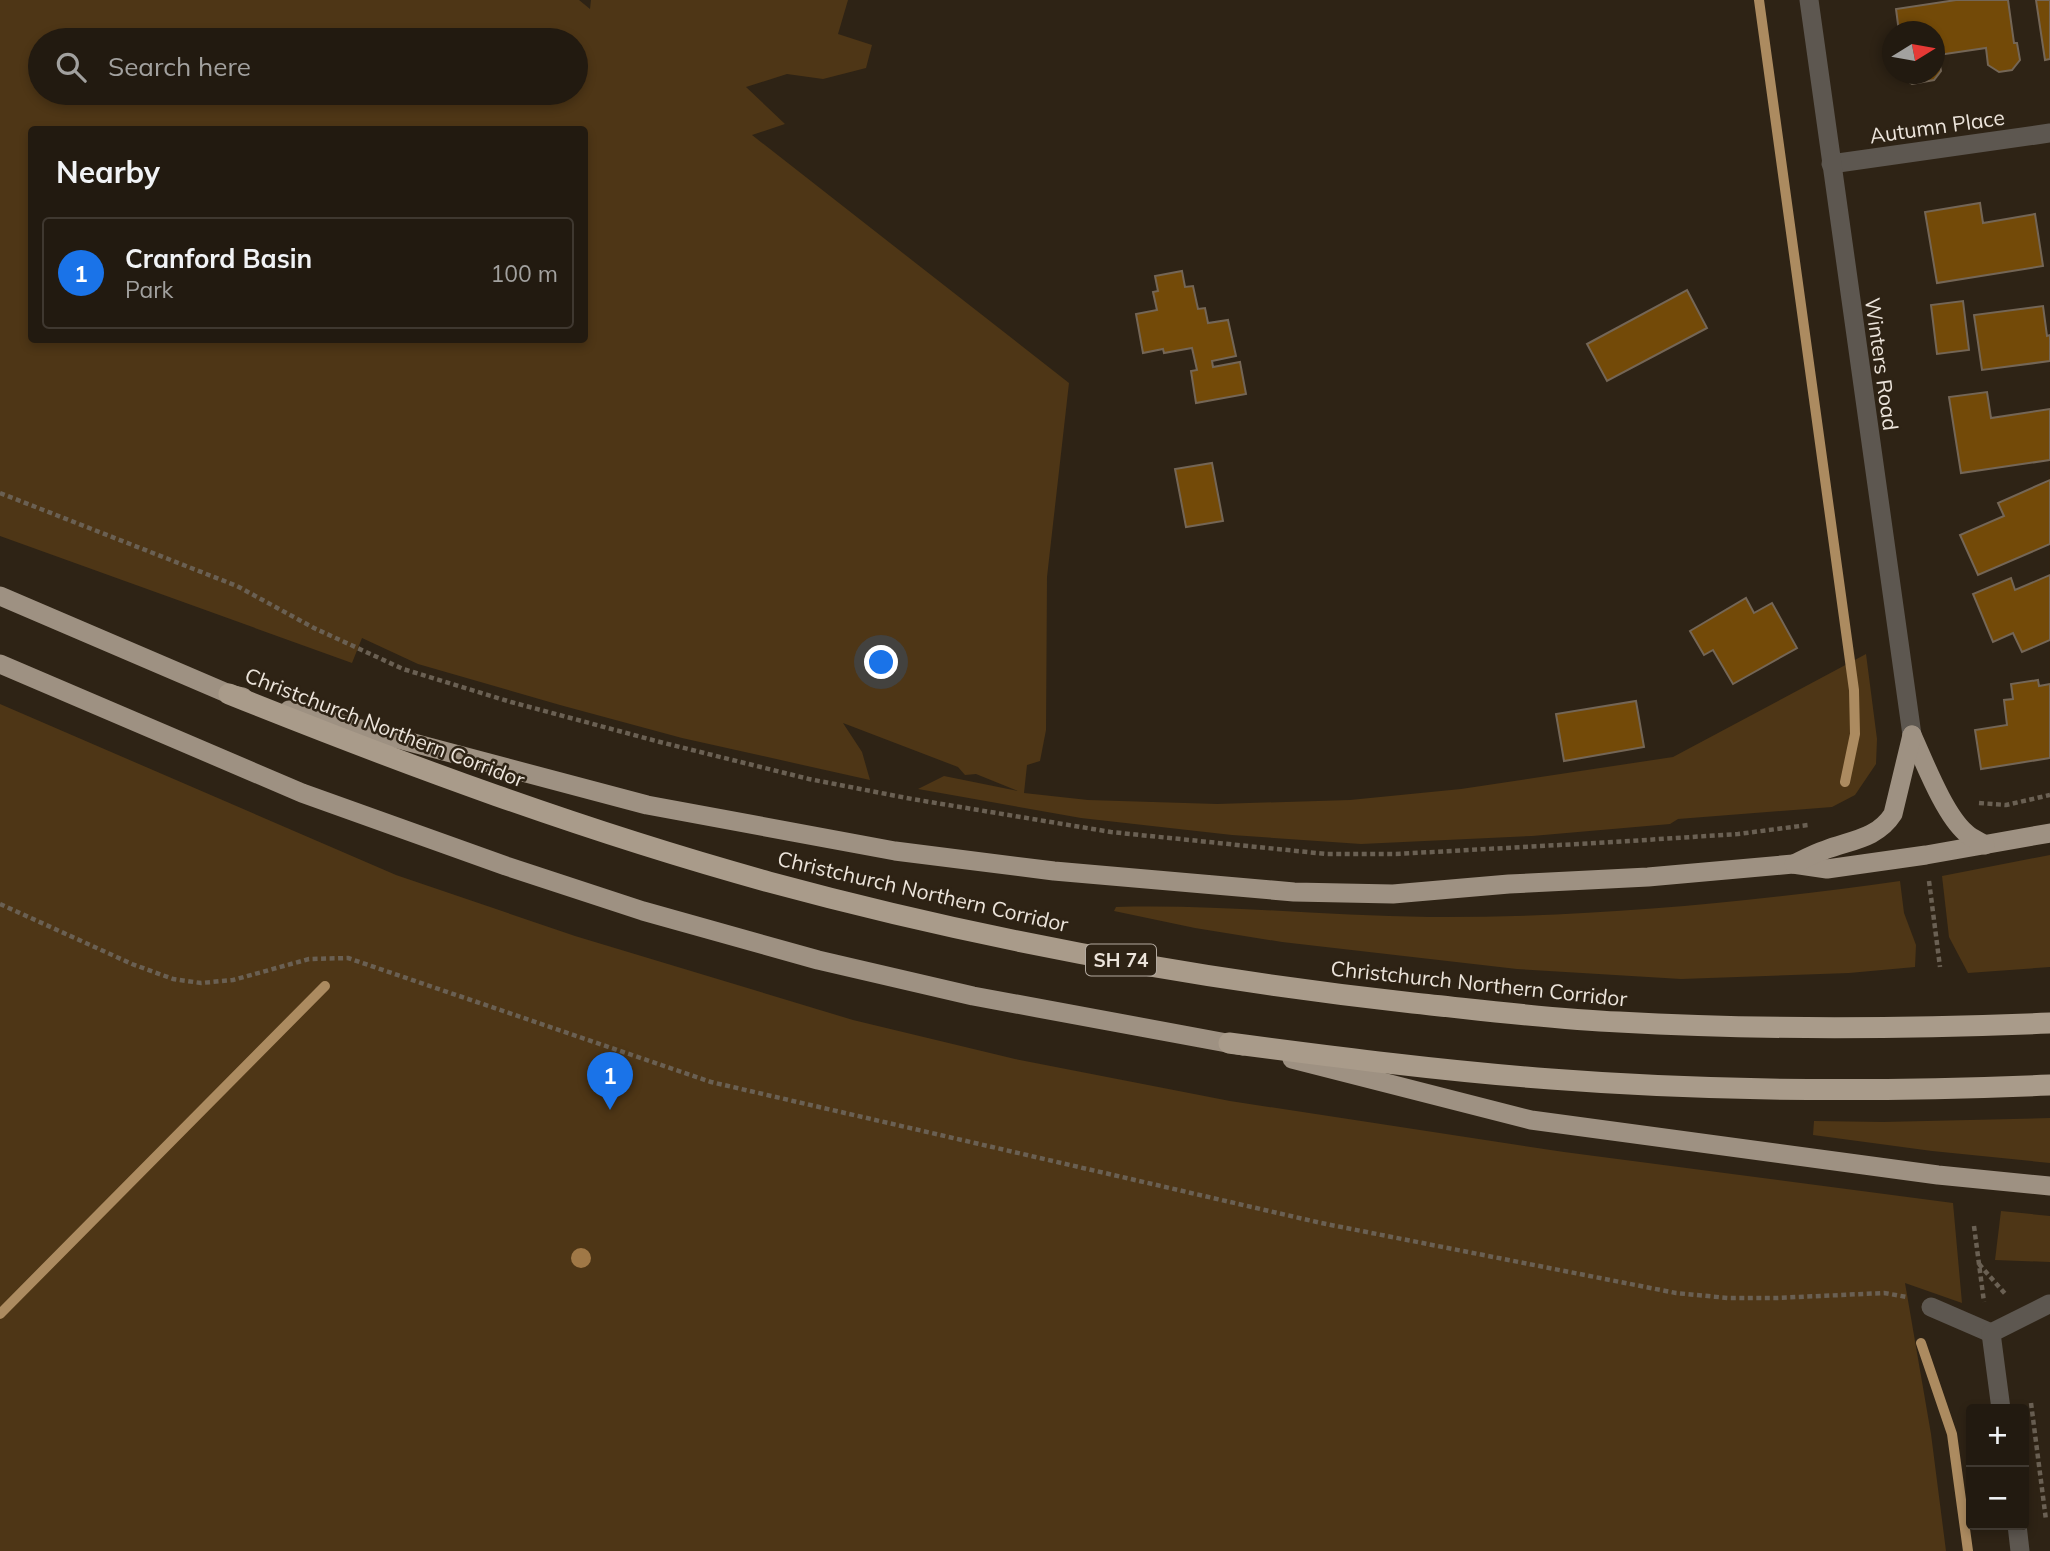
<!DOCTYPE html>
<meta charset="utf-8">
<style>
:root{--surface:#221a10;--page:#2a2319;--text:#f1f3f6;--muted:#a2a19f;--line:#3f3830;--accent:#1a73e8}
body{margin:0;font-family:Mulish,sans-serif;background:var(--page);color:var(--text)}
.controls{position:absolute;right:21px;bottom:21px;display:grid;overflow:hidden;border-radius:7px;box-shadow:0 4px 10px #0003}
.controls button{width:63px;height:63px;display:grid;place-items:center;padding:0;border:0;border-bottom:2px solid var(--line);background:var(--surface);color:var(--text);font:35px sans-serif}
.compass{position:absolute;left:1882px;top:21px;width:63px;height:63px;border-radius:50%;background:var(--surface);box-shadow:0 4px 10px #0003;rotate:79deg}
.you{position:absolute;left:882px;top:663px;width:24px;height:24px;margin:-18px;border:5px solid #fff;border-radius:50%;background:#1a73e8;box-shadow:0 0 0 10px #1a73e833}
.badge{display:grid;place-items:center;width:46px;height:46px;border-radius:50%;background:var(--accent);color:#fff;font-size:23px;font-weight:700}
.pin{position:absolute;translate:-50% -58px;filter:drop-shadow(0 2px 4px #0008)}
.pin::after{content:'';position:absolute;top:37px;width:24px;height:21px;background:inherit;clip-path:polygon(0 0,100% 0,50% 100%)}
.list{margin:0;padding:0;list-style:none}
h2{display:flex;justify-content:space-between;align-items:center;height:91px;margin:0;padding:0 28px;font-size:30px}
h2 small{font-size:23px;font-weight:400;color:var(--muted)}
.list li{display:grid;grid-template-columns:46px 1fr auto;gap:21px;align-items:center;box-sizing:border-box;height:112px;margin:0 14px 14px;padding:0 14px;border:2px solid var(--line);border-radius:7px}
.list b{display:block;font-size:26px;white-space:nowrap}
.list p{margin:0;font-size:23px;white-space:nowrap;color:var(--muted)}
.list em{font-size:23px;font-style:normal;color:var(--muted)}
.icon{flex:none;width:38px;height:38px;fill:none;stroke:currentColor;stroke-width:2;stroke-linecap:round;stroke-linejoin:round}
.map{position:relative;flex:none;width:2050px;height:1551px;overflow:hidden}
.search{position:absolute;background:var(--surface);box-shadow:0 4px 10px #0003;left:28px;top:28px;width:560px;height:77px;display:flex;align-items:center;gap:18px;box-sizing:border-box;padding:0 24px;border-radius:38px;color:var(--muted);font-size:26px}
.panel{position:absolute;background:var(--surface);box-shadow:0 4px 10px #0003;left:28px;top:126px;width:560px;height:217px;border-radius:7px}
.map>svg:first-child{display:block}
</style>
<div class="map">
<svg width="2050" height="1551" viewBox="0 0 2050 1551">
<rect width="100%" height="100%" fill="#2e2315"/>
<g fill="#4e3616" fill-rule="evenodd">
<path d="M 0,0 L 579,0 L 590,9 L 591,0 L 848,0 L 838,34 L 872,45 L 866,68 L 823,79 L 787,74 L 746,87 L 785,124 L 752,135 L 1069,383 L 1047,577 L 1046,730 L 1040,761 L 1027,765 L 1024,793 L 1088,800 L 1217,804 L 1350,800 L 1461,789 L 1673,757 L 1866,654 L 1877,739 L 1876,764 L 1855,795 L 1832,807 L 1678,819 L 1670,824 L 1532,836 L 1361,844 L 1232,835 L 1081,818 L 918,789 L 944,776 L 1018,791 L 976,774 L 965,775 L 958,767 L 843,723 L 862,752 L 870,780 L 682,738 L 560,705 L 418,664 L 362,638 L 352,663 L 0,536 ZM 40,40 L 576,40 L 576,93 L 40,93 ZM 32,130 L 584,130 L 584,340 L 32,340 Z"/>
<path d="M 0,704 L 396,875 L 575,936 L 853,1020 L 1015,1059 L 1230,1101 L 1564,1152 L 1953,1203 L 1962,1303 L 1905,1283 L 1931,1434 L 1946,1551 L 0,1551 Z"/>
<path d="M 2050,855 L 2050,967 L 1968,973 L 1949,937 L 1942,876 Z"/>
<path d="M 1900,881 L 1904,913 L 1916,945 L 1915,967 L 1849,973 L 1681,979 L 1517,969 L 1282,942 L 1195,928 L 1114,911 L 1116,907 C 1220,904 1325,916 1429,917 C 1587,918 1744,903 1900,881 Z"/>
<path d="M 2050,1118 L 2050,1163 L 1932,1151 L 1813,1135 L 1814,1121 L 1883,1122 Z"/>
<path d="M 2001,1211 L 2050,1216 L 2050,1262 L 1995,1260 Z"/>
</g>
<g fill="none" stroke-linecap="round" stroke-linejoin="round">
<g stroke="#ac8b60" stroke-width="10">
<path d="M 1759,0 L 1854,690 L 1855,734 L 1845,782"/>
<path d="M 0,1314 L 325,986"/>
<path d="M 1921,1343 L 1952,1434 L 1968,1551"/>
</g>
</g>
<g fill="#734a08" stroke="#746656" stroke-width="2">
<path d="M 1956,0 L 2008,0 L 2014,43 L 2017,43 L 2020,60 L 2012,70 L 1999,72 L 1988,65 L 1986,48 L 1938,55 L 1941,71 L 1934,80 L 1912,84 L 1901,77 L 1901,74 L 1934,74 L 1934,32 L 1899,32 L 1896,9 Z"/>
<path d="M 2036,0 L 2050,0 L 2050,59 L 2045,60 Z"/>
<path d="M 1980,203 L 1983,223 L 2035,214 L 2043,266 L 1937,283 L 1925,212 Z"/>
<path d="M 1182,271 L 1185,287 L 1193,286 L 1198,309 L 1205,308 L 1208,323 L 1228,320 L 1236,356 L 1212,361 L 1213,367 L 1240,362 L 1246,394 L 1196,403 L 1191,371 L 1197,370 L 1192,348 L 1164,353 L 1163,349 L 1143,353 L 1136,314 L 1157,310 L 1153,292 L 1158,291 L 1155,276 Z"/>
<path d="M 1687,290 L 1707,328 L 1607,381 L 1587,344 Z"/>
<path d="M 1963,301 L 1969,350 L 1937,354 L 1931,305 Z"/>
<path d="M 2043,306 L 2047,336 L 2050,335 L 2050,361 L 1982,370 L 1974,315 Z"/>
<path d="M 1987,392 L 1991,418 L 2050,409 L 2050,460 L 1961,473 L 1949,397 Z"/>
<path d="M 1212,463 L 1223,521 L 1186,527 L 1175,469 Z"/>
<path d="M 2050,480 L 2050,544 L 1978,575 L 1960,535 L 2004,516 L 1998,503 Z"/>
<path d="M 2050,575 L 2050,640 L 2022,652 L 2013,633 L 1993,642 L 1973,594 L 2011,578 L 2015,590 Z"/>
<path d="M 1746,598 L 1754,613 L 1772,603 L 1797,648 L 1733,684 L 1713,650 L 1704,655 L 1690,631 Z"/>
<path d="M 2038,680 L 2039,686 L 2050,684 L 2050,758 L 1981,769 L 1975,730 L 2007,725 L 2004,700 L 2013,699 L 2011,684 Z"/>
<path d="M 1636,701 L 1644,747 L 1564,761 L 1556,714 Z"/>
</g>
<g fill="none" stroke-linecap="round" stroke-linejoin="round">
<g stroke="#6a6053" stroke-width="4.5" stroke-dasharray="5 3.5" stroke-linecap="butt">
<path d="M 0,493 L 237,586 L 314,628 L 403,669 L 511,702 L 660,742 L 809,779 L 912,799 L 1111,832 L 1326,854 L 1396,854 L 1614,842 L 1738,834 L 1808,825"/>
<path d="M 1979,803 L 2006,805 L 2050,795"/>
<path d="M 1929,881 L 1940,967"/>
<path d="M 0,904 L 132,964 L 173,979 L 201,983 L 233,980 L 309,959 L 348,958 L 711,1082 L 1321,1223 L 1676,1293 L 1728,1298 L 1776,1298 L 1884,1293 L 1907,1297"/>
<path d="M 1974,1226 L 1984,1302"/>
<path d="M 1979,1264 L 2007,1296"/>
<path d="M 2031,1403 L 2046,1520"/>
</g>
<g stroke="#5d5750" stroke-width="19">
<path d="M 1831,164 L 2050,133"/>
<path d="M 1931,1307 L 1991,1333"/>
<path d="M 2001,1409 L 1991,1333 L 2049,1304"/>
<path d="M 2017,1525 L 2020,1551"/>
</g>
<path stroke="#5d5750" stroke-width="19" d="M 1809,0 L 1912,735"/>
<g stroke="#9e9182" stroke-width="19">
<path d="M 0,596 L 229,694 L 243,697"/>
<path d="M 0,664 L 302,793 L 506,866 L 643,911 L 818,960 L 973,996 L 1243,1046"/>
<path d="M 289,710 L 647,805 L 895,851 L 1054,871 L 1294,892 L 1393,894 L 1509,884 L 1648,877 L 1793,864 L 1827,869 L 1926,855 L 2050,833"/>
<path d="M 1912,735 C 1924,761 1944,814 1966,833 C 1971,838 1979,841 1985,845"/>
<path d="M 1794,864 C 1804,859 1815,853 1825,850 C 1851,840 1877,839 1893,814 L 1912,735"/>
<path d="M 1292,1059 L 1531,1120 L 1938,1175 L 2050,1186"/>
</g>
<g stroke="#a99b8a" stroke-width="21">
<path d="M 229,694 C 406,765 584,831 769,882 C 979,939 1196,979 1413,1003 C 1481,1010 1550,1019 1619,1022 C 1762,1030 1907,1029 2050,1023"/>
<path d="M 1229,1043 C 1336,1057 1443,1071 1551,1079 C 1717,1092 1884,1092 2050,1085"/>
</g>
</g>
<circle fill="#a07846" cx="581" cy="1258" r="10"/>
<g text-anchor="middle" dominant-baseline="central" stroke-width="5" stroke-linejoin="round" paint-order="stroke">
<rect fill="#2e2315" stroke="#b3aaa0" stroke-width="2" x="1086" y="944.5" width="70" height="31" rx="5"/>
<g font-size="19" font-weight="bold" fill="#ece4db">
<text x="1121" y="960">SH 74</text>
</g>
<g font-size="21" fill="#ece4db" stroke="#2e2315">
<text transform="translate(1937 126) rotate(-8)">Autumn Place</text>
<text transform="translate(1882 364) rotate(82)">Winters Road</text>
<text transform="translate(385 727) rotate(21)">Christchurch Northern Corridor</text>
<text transform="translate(923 891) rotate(13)">Christchurch Northern Corridor</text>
<text transform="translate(1479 983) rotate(6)">Christchurch Northern Corridor</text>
</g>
</g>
</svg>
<div class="controls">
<button>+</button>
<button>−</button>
</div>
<svg class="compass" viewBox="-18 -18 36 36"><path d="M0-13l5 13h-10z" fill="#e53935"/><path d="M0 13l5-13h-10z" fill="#a2a19f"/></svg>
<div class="you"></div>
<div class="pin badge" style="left:610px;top:1110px">1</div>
<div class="search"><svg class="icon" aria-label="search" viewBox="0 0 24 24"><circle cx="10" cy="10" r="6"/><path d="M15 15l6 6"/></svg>Search here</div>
<section class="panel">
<h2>Nearby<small></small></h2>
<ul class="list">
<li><span class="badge">1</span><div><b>Cranford Basin</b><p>Park</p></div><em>100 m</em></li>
</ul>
</section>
</div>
